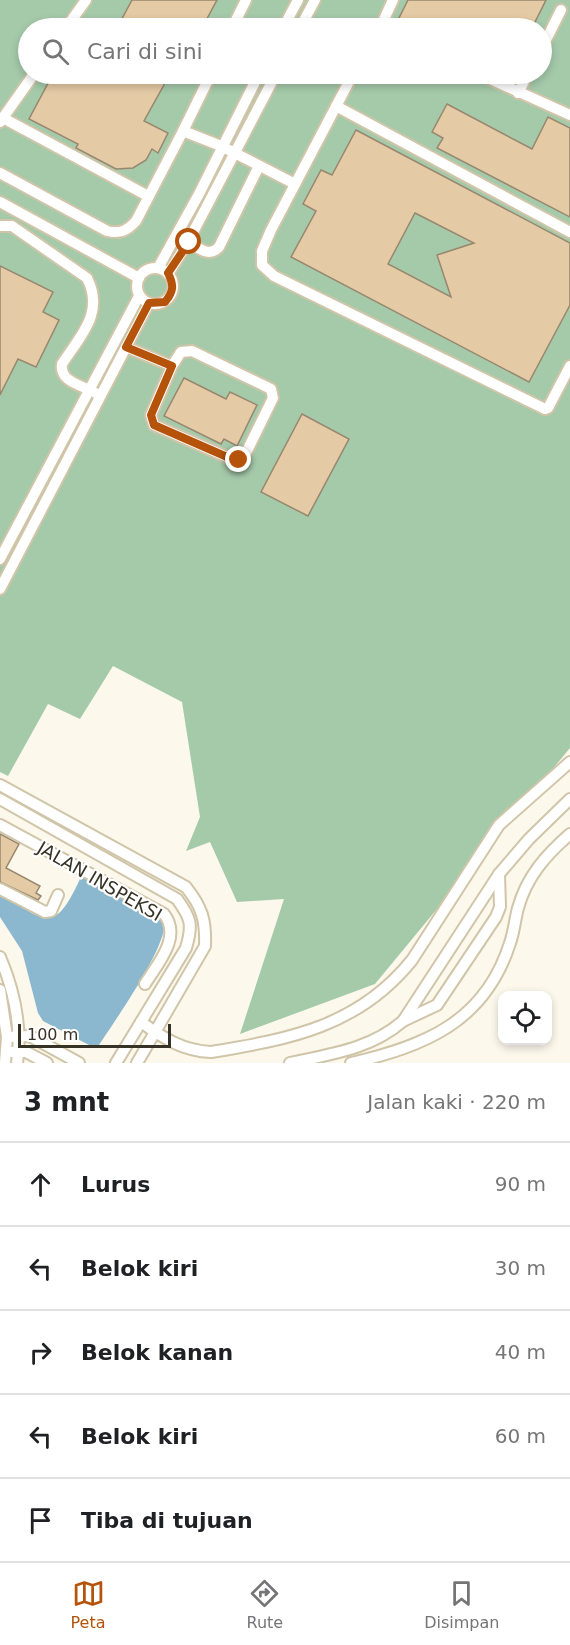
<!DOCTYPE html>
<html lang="id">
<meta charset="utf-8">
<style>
:root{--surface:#fff;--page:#f6f6f6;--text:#202124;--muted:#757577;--line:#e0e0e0;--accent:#b45309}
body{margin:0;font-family:"DejaVu Sans",sans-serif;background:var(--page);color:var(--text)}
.controls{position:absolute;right:18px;bottom:18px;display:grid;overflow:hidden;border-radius:12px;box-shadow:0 3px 9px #0003}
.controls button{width:54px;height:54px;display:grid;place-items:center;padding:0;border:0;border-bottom:2px solid var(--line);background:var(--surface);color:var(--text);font:30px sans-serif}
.scale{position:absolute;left:18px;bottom:15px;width:153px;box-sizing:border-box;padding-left:6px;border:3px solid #363226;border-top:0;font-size:16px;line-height:21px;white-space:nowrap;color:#363226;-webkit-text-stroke:4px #fff;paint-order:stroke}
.stop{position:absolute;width:18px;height:18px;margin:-14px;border:4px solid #b45309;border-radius:50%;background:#fff}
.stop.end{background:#b45309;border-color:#fff;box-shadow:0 2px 6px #0008}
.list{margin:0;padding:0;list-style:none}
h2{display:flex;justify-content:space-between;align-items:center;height:78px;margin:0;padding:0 24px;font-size:26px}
h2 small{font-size:20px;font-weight:400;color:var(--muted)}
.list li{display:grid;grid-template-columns:39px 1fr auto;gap:18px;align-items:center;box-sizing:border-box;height:84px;padding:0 24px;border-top:2px solid var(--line)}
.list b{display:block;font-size:22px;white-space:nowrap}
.list em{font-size:20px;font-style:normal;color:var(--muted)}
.icon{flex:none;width:33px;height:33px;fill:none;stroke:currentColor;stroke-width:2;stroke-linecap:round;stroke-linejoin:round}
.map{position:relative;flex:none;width:570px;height:1063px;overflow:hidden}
.search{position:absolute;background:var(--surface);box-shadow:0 3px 9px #0003;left:18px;right:18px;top:18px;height:66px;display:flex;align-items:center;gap:15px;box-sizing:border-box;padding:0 21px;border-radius:33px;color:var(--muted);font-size:22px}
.sheet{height:498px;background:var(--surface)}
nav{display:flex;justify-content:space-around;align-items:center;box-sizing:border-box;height:84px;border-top:2px solid var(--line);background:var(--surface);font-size:16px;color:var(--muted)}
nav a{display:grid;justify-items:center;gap:3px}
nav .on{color:var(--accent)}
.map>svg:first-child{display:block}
</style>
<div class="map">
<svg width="570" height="1063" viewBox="0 0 570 1063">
<rect width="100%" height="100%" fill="#fdf8ec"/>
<path fill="#a5caaa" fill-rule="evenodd" d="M 0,0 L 570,0 L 570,748 L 375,984 L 240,1034 L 284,899 L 237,902 L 210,842 L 186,851 L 200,817 L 182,702 L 113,666 L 80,719 L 48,704 L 8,776 L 0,772 ZM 28,28 L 542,28 L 542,74 L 28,74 Z"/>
<path fill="#8bb8cf" d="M 86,877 L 158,914 L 165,922 C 165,950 116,1019 99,1045 L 91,1046 L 43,1021 L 38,1013 L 22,951 L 0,917 L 0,893 C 46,922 54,935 80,879 Z"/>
<g fill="#e5cba5" stroke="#98876e" stroke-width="1.5" fill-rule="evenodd">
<path d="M 132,0 L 217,0 L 202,28 L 117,28 Z"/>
<path d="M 408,0 L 546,0 L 532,28 L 405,28 L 396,24 Z"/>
<path d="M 53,74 L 170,74 L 144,121 L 168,133 L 158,153 L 152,149 L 146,160 L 133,168 L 116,169 L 76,148 L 78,144 L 29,119 Z"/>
<path d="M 447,104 L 532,149 L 548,117 L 570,128 L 570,217 L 437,148 L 443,138 L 432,132 Z"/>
<path d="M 356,130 L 570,243 L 570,305 L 529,382 L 291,257 L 316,211 L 303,204 L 321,170 L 332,175 ZM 415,213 L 474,243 L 437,255 L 451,297 L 388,264 Z"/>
<path d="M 0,266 L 53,292 L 43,312 L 59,320 L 36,367 L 18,359 L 0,395 Z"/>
<path d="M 184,378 L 226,399 L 230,392 L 257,405 L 237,446 L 224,439 L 221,444 L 164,416 Z"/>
<path d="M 302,414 L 349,439 L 308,516 L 261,492 Z"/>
<path d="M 0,834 L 19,844 L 6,868 L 40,886 L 36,893 L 41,896 L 38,900 L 0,882 Z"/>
</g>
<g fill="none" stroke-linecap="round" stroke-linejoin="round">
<g stroke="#d0c5a8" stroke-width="14">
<g id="minor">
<path d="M 66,28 L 86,0"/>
<path d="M 232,28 L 246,0"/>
<path d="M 283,28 L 298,0"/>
<path d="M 300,28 L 315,0"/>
<path d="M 388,28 L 380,28 L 393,0"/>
<path d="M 542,48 L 561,10"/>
<path d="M 353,74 L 271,230 L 262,251 L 262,265 L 274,276 L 545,409 L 548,408 L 570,366"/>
<path d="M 479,74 L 570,115"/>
<path d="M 518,93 L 528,74"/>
<path d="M 336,106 L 570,232"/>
<path d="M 3,118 L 148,196"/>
<path d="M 0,122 L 34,74"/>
<path d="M 183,131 L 211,74"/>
<path d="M 0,173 L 107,231 C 120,234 127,231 136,221 L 183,131 L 221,146 L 295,184"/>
<path d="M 0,202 L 139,278"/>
<path d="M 0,226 L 12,226 L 87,278 C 105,313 80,336 62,364 C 59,383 84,385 97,394"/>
<path d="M 188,242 C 199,248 209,258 219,247 L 259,166"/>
<path d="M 158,268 L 199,194 L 259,74"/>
<circle cx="155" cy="286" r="18"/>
<path d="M 168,274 L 188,242 L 276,74"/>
<path d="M 126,347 L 172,366 L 151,415 L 154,425 L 234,460 L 244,457 L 273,398 L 271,389 L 192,351 L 181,352 L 172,366"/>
<path d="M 0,559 L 139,296"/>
<path d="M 0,589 L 149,303"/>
<path d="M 0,785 L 186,887 C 202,907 206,920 205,946 L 137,1063"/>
<path d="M 0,799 L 177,899 C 191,918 193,925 186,948 L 116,1063"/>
<path d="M 0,825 L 164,914 C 182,937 158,963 145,984"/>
<path d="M 0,889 L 45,912 L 51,911 L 58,895"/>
<path d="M 0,957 C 14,990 22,1027 17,1063"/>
<path d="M 0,990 L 7,1037 L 5,1063"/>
<path d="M 403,1021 L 437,1005 L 496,917 L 500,907 L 499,874"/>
<path d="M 141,1022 C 163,1038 183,1051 211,1052 C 291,1039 359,1026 412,960 L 499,825 L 570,762"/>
<path d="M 7,1037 L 30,1036 L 79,1063"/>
<path d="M 11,1052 L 26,1052 L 47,1063"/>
<path d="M 290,1063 C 331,1054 371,1049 403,1021 L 499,874 L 529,839 L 570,799"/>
<path d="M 351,1063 C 425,1046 485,1022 510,943 C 514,932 515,919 518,908 C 527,876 546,855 570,834"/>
</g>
</g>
<use href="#minor" stroke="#fff" stroke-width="10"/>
</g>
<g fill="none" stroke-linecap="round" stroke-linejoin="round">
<path stroke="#b45309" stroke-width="8" d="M 189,242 L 168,273 C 174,285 174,291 165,302 L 149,303 L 126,347 L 172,366 L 151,415 L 154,425 L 234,460 L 239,460"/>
</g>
<g text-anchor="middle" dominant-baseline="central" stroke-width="4.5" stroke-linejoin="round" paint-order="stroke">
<g font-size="18" fill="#363226" stroke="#fff">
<text transform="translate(100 881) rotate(30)">JALAN INSPEKSI</text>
</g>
</g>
</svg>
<div class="controls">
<button><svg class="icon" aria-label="locate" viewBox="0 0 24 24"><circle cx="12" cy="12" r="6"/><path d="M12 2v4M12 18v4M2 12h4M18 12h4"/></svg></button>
</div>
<div class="scale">100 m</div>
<div class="stop" style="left:189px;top:242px"></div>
<div class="stop end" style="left:239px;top:460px"></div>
<div class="search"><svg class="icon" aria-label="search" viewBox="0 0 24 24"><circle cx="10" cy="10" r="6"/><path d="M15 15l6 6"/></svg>Cari di sini</div>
</div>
<section class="sheet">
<h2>3 mnt<small>Jalan kaki · 220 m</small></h2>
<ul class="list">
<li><svg class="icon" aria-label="ahead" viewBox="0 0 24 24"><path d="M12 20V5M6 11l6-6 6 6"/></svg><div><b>Lurus</b></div><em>90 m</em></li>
<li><svg class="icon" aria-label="left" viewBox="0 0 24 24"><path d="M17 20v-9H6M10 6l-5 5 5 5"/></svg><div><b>Belok kiri</b></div><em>30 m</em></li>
<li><svg class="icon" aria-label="right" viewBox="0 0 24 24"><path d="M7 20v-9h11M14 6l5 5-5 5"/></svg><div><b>Belok kanan</b></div><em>40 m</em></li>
<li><svg class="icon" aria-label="left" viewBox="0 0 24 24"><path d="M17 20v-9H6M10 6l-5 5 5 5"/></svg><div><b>Belok kiri</b></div><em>60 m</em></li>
<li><svg class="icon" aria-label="arrive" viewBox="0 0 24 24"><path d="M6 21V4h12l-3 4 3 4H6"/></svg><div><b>Tiba di tujuan</b></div></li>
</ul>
</section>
<nav>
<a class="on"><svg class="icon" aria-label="map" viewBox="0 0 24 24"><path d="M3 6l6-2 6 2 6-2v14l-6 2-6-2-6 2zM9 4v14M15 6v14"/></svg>Peta</a>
<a><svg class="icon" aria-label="directions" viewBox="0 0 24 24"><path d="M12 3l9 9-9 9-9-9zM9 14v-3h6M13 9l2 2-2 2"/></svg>Rute</a>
<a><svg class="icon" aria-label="saved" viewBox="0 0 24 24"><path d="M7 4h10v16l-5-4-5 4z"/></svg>Disimpan</a>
</nav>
